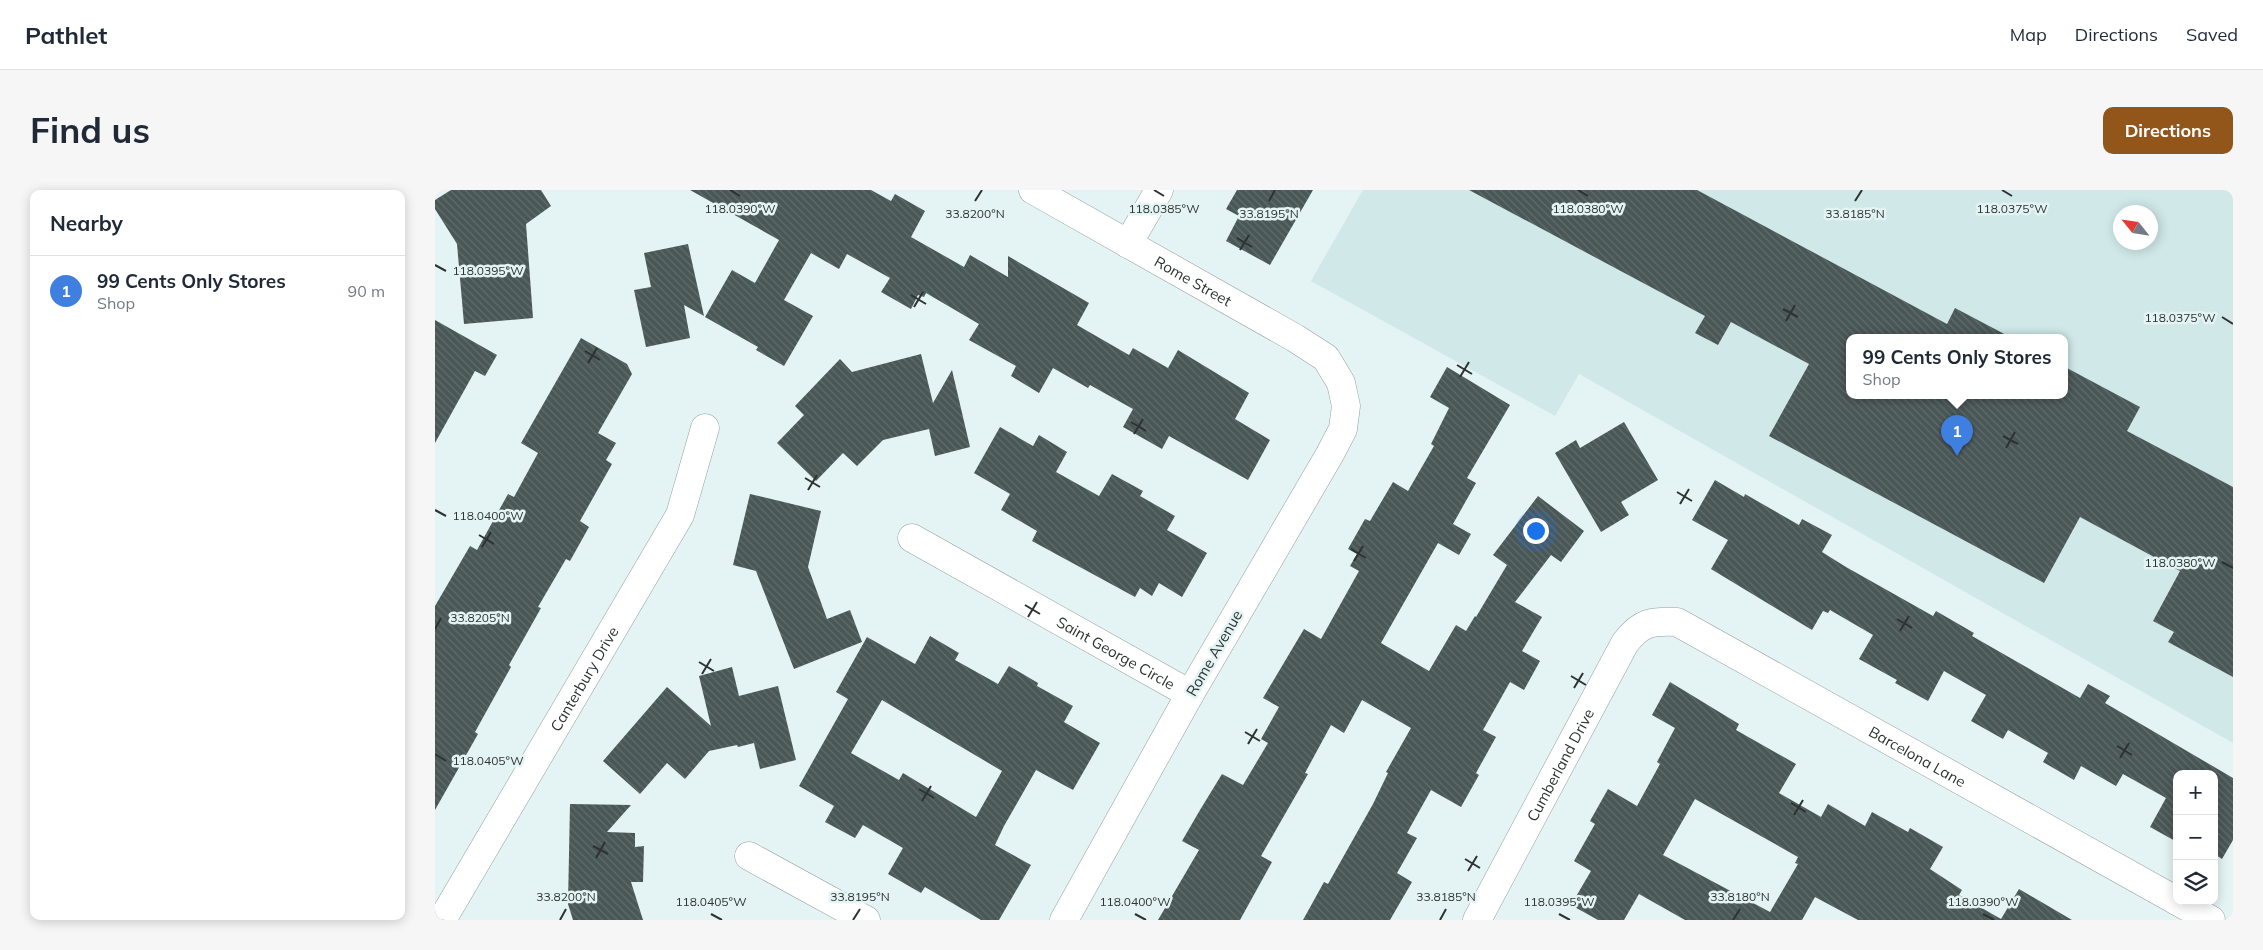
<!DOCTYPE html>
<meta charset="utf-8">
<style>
:root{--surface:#fff;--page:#f6f6f7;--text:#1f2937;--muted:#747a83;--line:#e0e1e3;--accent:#93561a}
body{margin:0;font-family:Mulish,sans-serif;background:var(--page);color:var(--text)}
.controls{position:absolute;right:15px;bottom:15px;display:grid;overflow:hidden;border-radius:10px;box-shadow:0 2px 12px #0003}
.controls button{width:45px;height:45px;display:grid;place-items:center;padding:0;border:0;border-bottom:1px solid var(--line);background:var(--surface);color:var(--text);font:25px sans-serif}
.compass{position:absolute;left:1678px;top:15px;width:45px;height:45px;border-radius:50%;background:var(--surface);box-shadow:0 2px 12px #0003;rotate:300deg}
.you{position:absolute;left:1100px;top:340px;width:18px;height:18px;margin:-12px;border:4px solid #fff;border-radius:50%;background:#1a73e8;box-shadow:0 0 0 8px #1a73e833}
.badge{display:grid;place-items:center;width:32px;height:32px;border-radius:50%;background:var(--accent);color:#fff;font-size:16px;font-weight:700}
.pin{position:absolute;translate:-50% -41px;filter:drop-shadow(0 1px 2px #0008)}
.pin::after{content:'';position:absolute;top:26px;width:18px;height:15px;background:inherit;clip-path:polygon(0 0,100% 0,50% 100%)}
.popup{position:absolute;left:1411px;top:144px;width:222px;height:65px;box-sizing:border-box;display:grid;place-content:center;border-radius:10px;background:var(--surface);filter:drop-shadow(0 1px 4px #0005);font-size:16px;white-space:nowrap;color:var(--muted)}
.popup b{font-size:19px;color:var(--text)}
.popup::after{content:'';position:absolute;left:50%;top:100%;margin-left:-10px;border:10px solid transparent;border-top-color:var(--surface)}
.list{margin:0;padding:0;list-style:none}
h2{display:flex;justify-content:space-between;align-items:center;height:65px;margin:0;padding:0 20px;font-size:21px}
h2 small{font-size:16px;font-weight:400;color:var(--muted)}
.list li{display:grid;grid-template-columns:32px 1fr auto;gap:15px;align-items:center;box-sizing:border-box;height:70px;padding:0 20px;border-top:1px solid var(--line)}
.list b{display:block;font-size:19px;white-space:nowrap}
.list p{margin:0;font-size:16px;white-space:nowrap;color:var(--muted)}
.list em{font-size:16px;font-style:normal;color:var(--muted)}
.icon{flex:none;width:28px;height:28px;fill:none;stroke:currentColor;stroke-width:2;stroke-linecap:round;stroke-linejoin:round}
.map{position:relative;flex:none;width:1798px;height:730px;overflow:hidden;border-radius:10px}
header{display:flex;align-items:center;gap:30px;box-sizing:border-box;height:70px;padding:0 25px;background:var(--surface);border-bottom:1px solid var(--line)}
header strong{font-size:24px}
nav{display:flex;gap:28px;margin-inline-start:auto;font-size:18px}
.intro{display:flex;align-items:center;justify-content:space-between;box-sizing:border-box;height:120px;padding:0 30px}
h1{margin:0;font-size:35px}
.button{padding:12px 22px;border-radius:10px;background:var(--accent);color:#fff;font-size:18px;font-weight:700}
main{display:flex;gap:30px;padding:0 30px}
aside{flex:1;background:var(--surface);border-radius:10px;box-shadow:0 2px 12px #0003}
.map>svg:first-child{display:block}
</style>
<header>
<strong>Pathlet</strong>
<nav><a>Map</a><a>Directions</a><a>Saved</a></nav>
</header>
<div class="intro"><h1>Find us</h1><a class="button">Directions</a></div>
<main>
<aside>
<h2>Nearby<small></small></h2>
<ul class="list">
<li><span class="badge" style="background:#3f7fe0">1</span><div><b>99 Cents Only Stores</b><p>Shop</p></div><em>90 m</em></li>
</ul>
</aside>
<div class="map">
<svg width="1798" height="730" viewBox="0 0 1798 730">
<defs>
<pattern id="building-back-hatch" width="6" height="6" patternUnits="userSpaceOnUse" patternTransform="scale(1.25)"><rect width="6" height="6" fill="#4a5757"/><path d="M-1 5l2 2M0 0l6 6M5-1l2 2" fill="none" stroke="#626c6c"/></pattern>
</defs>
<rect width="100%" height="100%" fill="#e4f3f3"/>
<path fill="#d0e8e8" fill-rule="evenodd" d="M 928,0 L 1798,0 L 1798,553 L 1144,184 L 1120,226 L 876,91 ZM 1686,22 L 1716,22 L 1716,52 L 1686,52 ZM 1414,147 L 1630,147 L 1630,205 L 1414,205 Z"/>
<g fill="url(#building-back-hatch)" fill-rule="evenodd">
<path d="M 16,0 L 106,0 L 116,16 L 91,34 L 98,128 L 29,134 L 22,54 L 0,19 L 0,10 Z"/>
<path d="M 255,0 L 436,0 L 456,11 L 460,4 L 490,21 L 476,47 L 529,77 L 535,65 L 573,87 L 573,66 L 654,113 L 642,135 L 694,165 L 698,158 L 733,178 L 743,160 L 814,203 L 800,229 L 835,250 L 813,290 L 734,246 L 727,259 L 688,237 L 698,219 L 655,195 L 653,198 L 618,178 L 604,203 L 576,186 L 581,176 L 534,150 L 544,134 L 491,103 L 489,107 L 483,105 L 476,119 L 446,102 L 455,88 L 412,64 L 404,79 L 376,63 L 349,110 L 378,126 L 349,176 L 321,160 L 323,157 L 270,127 L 297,80 L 320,93 L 344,50 Z"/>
<path d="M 802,0 L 878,0 L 835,75 L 791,51 L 804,26 L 791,19 Z"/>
<path d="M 1034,0 L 1262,0 L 1512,134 L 1520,118 L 1575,147 L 1414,147 L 1414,205 L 1630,205 L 1630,177 L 1705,217 L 1692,241 L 1798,297 L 1798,487 L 1733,452 L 1739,442 L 1718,431 L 1745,381 L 1645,327 L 1609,393 L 1334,246 L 1374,174 L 1296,132 L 1283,155 L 1260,143 L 1270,126 Z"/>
<path d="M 253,54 L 269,126 L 249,115 L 255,148 L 211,157 L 199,100 L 216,97 L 209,63 Z"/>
<path d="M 0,130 L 62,165 L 50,186 L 40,181 L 0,253 Z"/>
<path d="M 146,148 L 192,174 L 197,184 L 163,243 L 181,253 L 171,270 L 177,274 L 145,331 L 154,337 L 135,371 L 131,369 L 103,417 L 106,418 L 74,475 L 76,477 L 40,542 L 43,544 L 0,620 L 0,416 L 35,356 L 42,360 L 73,304 L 79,307 L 103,263 L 86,253 Z"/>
<path d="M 486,164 L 498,213 L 517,180 L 535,257 L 500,266 L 494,239 L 448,250 L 422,276 L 408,263 L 381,291 L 342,253 L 369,225 L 360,216 L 405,169 L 417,182 Z"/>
<path d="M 1012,177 L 1075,215 L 1032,288 L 1041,293 L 1018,334 L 1036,344 L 1024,365 L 1003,353 L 946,453 L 994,481 L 1021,435 L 1031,441 L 1040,426 L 1041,427 L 1072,375 L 1058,365 L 1103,306 L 1149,341 L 1126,372 L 1116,365 L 1080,412 L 1107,427 L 1087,461 L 1105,471 L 1089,500 L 1075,492 L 1048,540 L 1061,547 L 1041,583 L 1044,585 L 1026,617 L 996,600 L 972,643 L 982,648 L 962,683 L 977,692 L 955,730 L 868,730 L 889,692 L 893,694 L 938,614 L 953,583 L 951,582 L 976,538 L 927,510 L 909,543 L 896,535 L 870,583 L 873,584 L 826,666 L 837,672 L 805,730 L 723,730 L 764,660 L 747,651 L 765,620 L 787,584 L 808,595 L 833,553 L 826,549 L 844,517 L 828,508 L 869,439 L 886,449 L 924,381 L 915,376 L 922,364 L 913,359 L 930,329 L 935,331 L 958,292 L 973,301 L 999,256 L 996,254 L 1014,218 L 995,207 Z"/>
<path d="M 1189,232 L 1223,290 L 1186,312 L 1194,325 L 1166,342 L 1120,263 L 1141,250 L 1145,258 Z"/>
<path d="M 565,237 L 598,256 L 604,245 L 632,262 L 621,282 L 664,306 L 677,284 L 708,301 L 705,306 L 740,326 L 732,340 L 772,363 L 747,407 L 724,393 L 717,406 L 705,398 L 700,407 L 597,351 L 602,341 L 566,320 L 575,304 L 539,283 Z"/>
<path d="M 1280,290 L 1309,307 L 1310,304 L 1364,335 L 1367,329 L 1397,345 L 1387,362 L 1411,377 L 1498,426 L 1501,421 L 1539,443 L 1537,446 L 1645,508 L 1653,494 L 1675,506 L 1670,513 L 1798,588 L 1798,650 L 1787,669 L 1779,664 L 1779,584 L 1742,584 L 1742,652 L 1715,637 L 1731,608 L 1688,584 L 1681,596 L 1646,576 L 1639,590 L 1608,572 L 1613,563 L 1573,540 L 1568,549 L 1536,531 L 1551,505 L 1509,481 L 1493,511 L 1460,493 L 1462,490 L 1424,469 L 1438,445 L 1395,420 L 1393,423 L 1388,421 L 1377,440 L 1276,379 L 1293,350 L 1257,330 Z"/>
<path d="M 315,304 L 386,321 L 373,377 L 392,429 L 415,420 L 427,452 L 359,479 L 321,381 L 298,375 Z"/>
<path d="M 495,446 L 524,463 L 520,470 L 563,494 L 574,476 L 603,493 L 602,496 L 638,516 L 629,532 L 665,553 L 638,600 L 601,580 L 569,636 L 560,655 L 596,675 L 564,730 L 546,730 L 490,697 L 486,703 L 453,684 L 468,658 L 428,635 L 420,648 L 390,632 L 399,616 L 364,596 L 413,509 L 401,502 L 432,447 L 480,474 ZM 447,510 L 567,581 L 541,627 L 468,583 L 464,590 L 416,563 Z"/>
<path d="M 297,477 L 304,506 L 343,496 L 361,570 L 325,579 L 319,553 L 303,557 L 302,555 L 274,561 L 250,589 L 232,573 L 205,604 L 168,571 L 232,497 L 276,536 L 264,486 Z"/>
<path d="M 1235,492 L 1304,534 L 1301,540 L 1361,574 L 1344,603 L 1386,627 L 1393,614 L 1430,636 L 1437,622 L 1473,642 L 1475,638 L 1508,657 L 1495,679 L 1527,700 L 1524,705 L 1566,729 L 1584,699 L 1637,730 L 1423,730 L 1380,707 L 1367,730 L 1250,730 L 1204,704 L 1189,730 L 1163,730 L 1136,715 L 1156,681 L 1139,671 L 1160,634 L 1155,631 L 1173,599 L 1202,616 L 1225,574 L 1222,572 L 1240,538 L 1217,525 ZM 1260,609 L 1363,667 L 1360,673 L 1363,674 L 1335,722 L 1228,665 Z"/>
<path d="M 135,614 L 196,615 L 172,642 L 200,643 L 200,657 L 209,656 L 208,692 L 196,692 L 208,730 L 138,730 L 133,714 Z"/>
</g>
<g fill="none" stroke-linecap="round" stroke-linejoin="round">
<g stroke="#93a1a1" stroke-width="29">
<g id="minor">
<path id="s1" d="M 598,0 L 860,148 L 891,168 L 906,193 L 911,216 L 908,239 L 895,264 L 755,504 L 629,730"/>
<path d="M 693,54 L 724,0"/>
<path id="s2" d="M 477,348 L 755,504"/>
<path d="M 314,666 L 431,730"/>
<path d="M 1742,711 L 1776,730"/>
<path id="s3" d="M 7,730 L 245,325 L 270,238"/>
<path id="s4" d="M 1042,730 L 1190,453 C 1206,432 1216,431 1242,432 L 1742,711"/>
</g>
</g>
<use href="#minor" stroke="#fff" stroke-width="28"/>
</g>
<path fill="none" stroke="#2d3232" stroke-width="2" d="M 295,0 L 305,6M 719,0 L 729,6M 1143,0 L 1153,6M 1567,0 L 1577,6M 540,11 L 547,0M 834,11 L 840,0M 1420,11 L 1427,0M 802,48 L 817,57M 805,60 L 814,45M 0,75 L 11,81M 476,105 L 491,114M 479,117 L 488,102M 1348,119 L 1363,127M 1787,127 L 1798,134M 1351,131 L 1360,115M 150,161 L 165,170M 153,173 L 162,158M 1022,175 L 1037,184M 1025,187 L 1034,172M 696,232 L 711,241M 699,244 L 708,229M 1568,246 L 1583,254M 1571,258 L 1580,242M 370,288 L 385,297M 373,300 L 382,285M 1242,302 L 1257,311M 1245,314 L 1254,299M 0,320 L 11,326M 44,345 L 59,354M 47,357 L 56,342M 916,359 L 931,368M 919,371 L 928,356M 1787,372 L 1798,378M 590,415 L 605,424M 593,427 L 602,412M 1462,429 L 1477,438M 0,439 L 6,428M 1465,441 L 1474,426M 264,472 L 279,481M 267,484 L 276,469M 1136,486 L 1151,495M 1139,498 L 1148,483M 810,542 L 825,551M 813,554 L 822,539M 1682,556 L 1697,565M 0,564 L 11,571M 1685,568 L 1694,553M 484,599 L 499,608M 487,611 L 496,596M 1356,613 L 1371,622M 1359,625 L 1368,610M 158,656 L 173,664M 161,668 L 170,652M 1030,669 L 1045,678M 1033,681 L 1042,666M 276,724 L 287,730M 700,724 L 711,730M 1124,724 L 1135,730M 1548,724 L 1559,730M 125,730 L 131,719M 418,730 L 425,719M 1005,730 L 1011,719M 1298,730 L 1305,719"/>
<g text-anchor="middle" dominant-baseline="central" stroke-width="5" stroke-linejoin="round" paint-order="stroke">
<g font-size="15" fill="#2d3232" stroke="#e4f3f3">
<text stroke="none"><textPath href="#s1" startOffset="184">Rome Street</textPath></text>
<text stroke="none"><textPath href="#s2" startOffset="234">Saint George Circle</textPath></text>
<text transform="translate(779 463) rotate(-60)">Rome Avenue</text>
<text stroke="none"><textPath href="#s3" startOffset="280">Canterbury Drive</textPath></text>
<text stroke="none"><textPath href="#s4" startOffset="649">Barcelona Lane</textPath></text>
<text stroke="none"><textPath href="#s4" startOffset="176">Cumberland Drive</textPath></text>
</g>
</g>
<g font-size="12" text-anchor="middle" fill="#2d3232" stroke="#e4f3f3" stroke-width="5" stroke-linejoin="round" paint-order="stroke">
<text x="1153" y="23">118.0380°W</text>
<text x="1577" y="23">118.0375°W</text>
<text x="305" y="23">118.0390°W</text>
<text x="729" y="23">118.0385°W</text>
<text x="540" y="28">33.8200°N</text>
<text x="834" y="28">33.8195°N</text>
<text x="1420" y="28">33.8185°N</text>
<text x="53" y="85">118.0395°W</text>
<text x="1745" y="132">118.0375°W</text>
<text x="53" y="330">118.0400°W</text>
<text x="1745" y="377">118.0380°W</text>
<text x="45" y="432">33.8205°N</text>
<text x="53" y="575">118.0405°W</text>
<text x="131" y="711">33.8200°N</text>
<text x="425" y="711">33.8195°N</text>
<text x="1011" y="711">33.8185°N</text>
<text x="1305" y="711">33.8180°N</text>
<text x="276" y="716">118.0405°W</text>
<text x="700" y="716">118.0400°W</text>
<text x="1124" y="716">118.0395°W</text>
<text x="1548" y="716">118.0390°W</text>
</g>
</svg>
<div class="controls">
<button>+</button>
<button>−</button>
<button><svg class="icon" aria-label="layers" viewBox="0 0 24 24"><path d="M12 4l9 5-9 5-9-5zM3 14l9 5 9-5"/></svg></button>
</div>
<svg class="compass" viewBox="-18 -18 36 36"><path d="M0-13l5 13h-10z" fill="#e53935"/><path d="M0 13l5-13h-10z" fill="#747a83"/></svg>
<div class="you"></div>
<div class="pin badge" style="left:1522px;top:266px;background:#3f7fe0">1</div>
<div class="popup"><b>99 Cents Only Stores</b>Shop</div>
</div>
</main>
